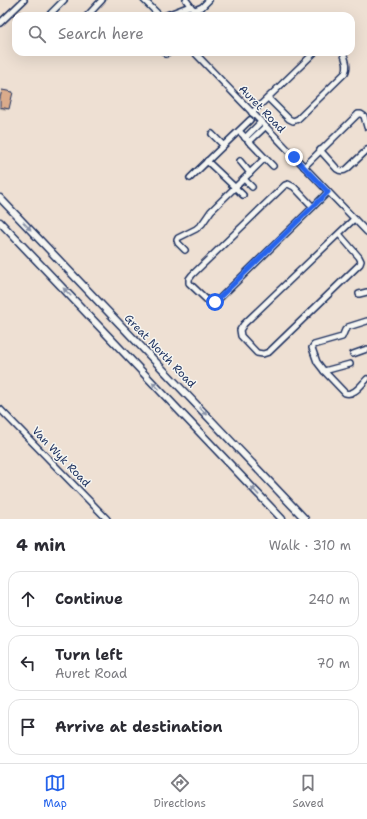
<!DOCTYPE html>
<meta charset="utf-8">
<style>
:root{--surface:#fff;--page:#f2f2f3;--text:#2b2b33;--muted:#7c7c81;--line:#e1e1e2;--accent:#2563eb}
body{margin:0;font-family:"Shantell Sans",sans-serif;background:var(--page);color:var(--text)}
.stop{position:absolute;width:12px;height:12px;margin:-9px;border:3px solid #2563eb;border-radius:50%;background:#fff}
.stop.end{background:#2563eb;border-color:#fff;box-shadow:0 1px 4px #0008}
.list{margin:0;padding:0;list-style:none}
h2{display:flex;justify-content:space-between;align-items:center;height:52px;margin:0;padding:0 16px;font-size:17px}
h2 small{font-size:13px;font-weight:400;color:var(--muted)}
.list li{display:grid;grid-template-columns:26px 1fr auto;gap:12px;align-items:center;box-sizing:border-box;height:56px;margin:0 8px 8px;padding:0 8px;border:1px solid var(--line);border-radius:12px}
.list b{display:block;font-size:15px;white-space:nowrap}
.list p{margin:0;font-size:13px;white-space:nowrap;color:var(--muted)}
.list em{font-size:13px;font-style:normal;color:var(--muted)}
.icon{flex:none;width:22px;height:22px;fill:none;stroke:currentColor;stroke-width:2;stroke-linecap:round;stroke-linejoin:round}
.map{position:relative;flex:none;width:367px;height:519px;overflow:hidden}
.search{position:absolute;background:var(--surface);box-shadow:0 4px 16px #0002;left:12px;right:12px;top:12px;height:44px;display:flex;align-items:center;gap:10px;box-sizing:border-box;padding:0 14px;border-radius:12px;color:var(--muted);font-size:15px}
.sheet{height:244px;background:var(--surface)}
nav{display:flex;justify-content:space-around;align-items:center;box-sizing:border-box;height:56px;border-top:1px solid var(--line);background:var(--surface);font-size:11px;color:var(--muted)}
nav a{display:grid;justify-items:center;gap:2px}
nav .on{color:var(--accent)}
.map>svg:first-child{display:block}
</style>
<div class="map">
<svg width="367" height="519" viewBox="0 0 367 519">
<rect width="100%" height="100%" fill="#eee0d3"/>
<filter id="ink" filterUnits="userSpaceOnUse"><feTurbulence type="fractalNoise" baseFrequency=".025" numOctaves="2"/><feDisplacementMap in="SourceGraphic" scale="8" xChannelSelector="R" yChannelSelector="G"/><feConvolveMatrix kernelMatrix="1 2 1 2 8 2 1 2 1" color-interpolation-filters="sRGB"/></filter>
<g filter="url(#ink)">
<path fill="#0003" d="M 2,91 L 11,93 L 8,109 L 6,110 L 0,109 L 0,95 Z"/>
<path fill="#daab8b" stroke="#1b2f5e" d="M 2,90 L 13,92 L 9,109 L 0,107 L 0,98 Z"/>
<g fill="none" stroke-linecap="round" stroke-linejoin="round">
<g stroke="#1b2f5e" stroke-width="8">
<g id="minor">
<path d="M 144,0 L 160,16"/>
<path d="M 186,0 L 192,8 L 195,10 L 202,7 L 209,0"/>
<path d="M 195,10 L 197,16"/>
<path d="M 48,16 L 64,0"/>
<path d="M 87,16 L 102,0"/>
<path d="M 164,16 L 190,6"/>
<path d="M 0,23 L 24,0"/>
<path d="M 194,52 L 367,232"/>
<path d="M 166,54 L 168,52"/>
<path d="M 268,98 L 289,119 L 293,121 L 298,119 L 345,73 C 349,66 345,59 343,52"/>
<path d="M 252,113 L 315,52"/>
<path d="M 239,131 L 273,166"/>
<path d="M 212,134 L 223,145"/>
<path d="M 245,138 L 261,122"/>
<path d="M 249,142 L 265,127"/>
<path d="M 320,150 L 337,169 C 341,172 344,171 347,169 L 367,150"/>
<path d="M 207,161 L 243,195"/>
<path d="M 240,161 L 250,173"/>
<path d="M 304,167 L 358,114 L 361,114 L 364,116 L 367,127"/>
<path d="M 190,178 L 250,120"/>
<path d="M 244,179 L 252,187"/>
<path d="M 313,207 L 294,187 L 288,184 L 285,185 L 192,275 L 189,279 L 189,283 L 209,302 L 212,303 L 216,302 L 313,207 L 328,192"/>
<path d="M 339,234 L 359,257 L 361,261 L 360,264 L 269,352 L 263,354 L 257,353 L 241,336 L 240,330 L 244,324 L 354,219"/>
<path d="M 185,250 L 178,243 L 177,240 L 178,238 L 196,229 L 202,224 L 211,211 L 265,158"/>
<path d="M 359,294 L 367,292"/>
<path d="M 367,321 L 348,327 L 345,330 L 342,337 L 314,345 L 312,348 L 317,362 L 324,371 L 345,393 C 354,396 361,385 367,379"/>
<path d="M 353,354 L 367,349"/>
<path d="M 324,371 L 350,364"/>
<path d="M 0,409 L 107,519"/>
</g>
</g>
<g stroke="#1b2f5e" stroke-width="9">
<g id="major">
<path d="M 0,198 L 305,519"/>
<path d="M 0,222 L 282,519"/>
</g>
</g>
<use href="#minor" stroke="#f6f6f2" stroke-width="5"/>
<use href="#major" stroke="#f6f6f2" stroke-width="6"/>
</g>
<defs><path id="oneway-solid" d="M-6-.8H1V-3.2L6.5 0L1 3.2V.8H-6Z"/></defs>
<g fill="#8892a8">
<use href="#oneway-solid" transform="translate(27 226) rotate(46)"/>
<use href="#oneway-solid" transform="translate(67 292) rotate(-134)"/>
<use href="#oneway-solid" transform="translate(156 386) rotate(-134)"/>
<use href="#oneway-solid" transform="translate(203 411) rotate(46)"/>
<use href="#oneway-solid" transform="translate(255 491) rotate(-133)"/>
</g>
</g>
<g fill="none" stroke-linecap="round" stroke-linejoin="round" filter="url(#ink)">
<path stroke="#2563eb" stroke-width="5" d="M 215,302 L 328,192 L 294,157"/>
</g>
<g text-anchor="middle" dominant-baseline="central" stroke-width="3" stroke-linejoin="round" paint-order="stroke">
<g font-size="11" fill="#1b2f5e" stroke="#f6f6f2">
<text transform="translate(262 109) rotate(46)">Auret Road</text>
<text transform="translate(160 351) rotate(46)">Great North Road</text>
<text transform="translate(61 457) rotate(46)">Van Wyk Road</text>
</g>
</g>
</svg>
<div class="stop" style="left:215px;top:302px"></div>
<div class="stop end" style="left:294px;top:157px"></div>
<div class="search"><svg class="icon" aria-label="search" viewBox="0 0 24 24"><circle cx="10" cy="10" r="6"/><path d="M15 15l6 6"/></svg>Search here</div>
</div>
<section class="sheet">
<h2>4 min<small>Walk · 310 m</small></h2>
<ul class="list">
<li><svg class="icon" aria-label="ahead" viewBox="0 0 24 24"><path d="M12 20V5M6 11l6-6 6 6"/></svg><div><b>Continue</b></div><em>240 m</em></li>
<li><svg class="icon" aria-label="left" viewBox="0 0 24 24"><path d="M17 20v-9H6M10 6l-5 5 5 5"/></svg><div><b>Turn left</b><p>Auret Road</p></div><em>70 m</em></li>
<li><svg class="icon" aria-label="arrive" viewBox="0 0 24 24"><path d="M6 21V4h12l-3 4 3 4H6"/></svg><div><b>Arrive at destination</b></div></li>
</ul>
</section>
<nav>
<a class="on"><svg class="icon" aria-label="map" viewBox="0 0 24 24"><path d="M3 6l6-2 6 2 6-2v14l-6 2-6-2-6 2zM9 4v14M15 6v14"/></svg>Map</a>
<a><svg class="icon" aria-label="directions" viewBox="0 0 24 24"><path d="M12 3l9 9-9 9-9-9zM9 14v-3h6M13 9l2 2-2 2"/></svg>Directions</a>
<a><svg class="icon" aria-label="saved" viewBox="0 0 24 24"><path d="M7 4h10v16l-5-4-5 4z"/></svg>Saved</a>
</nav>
